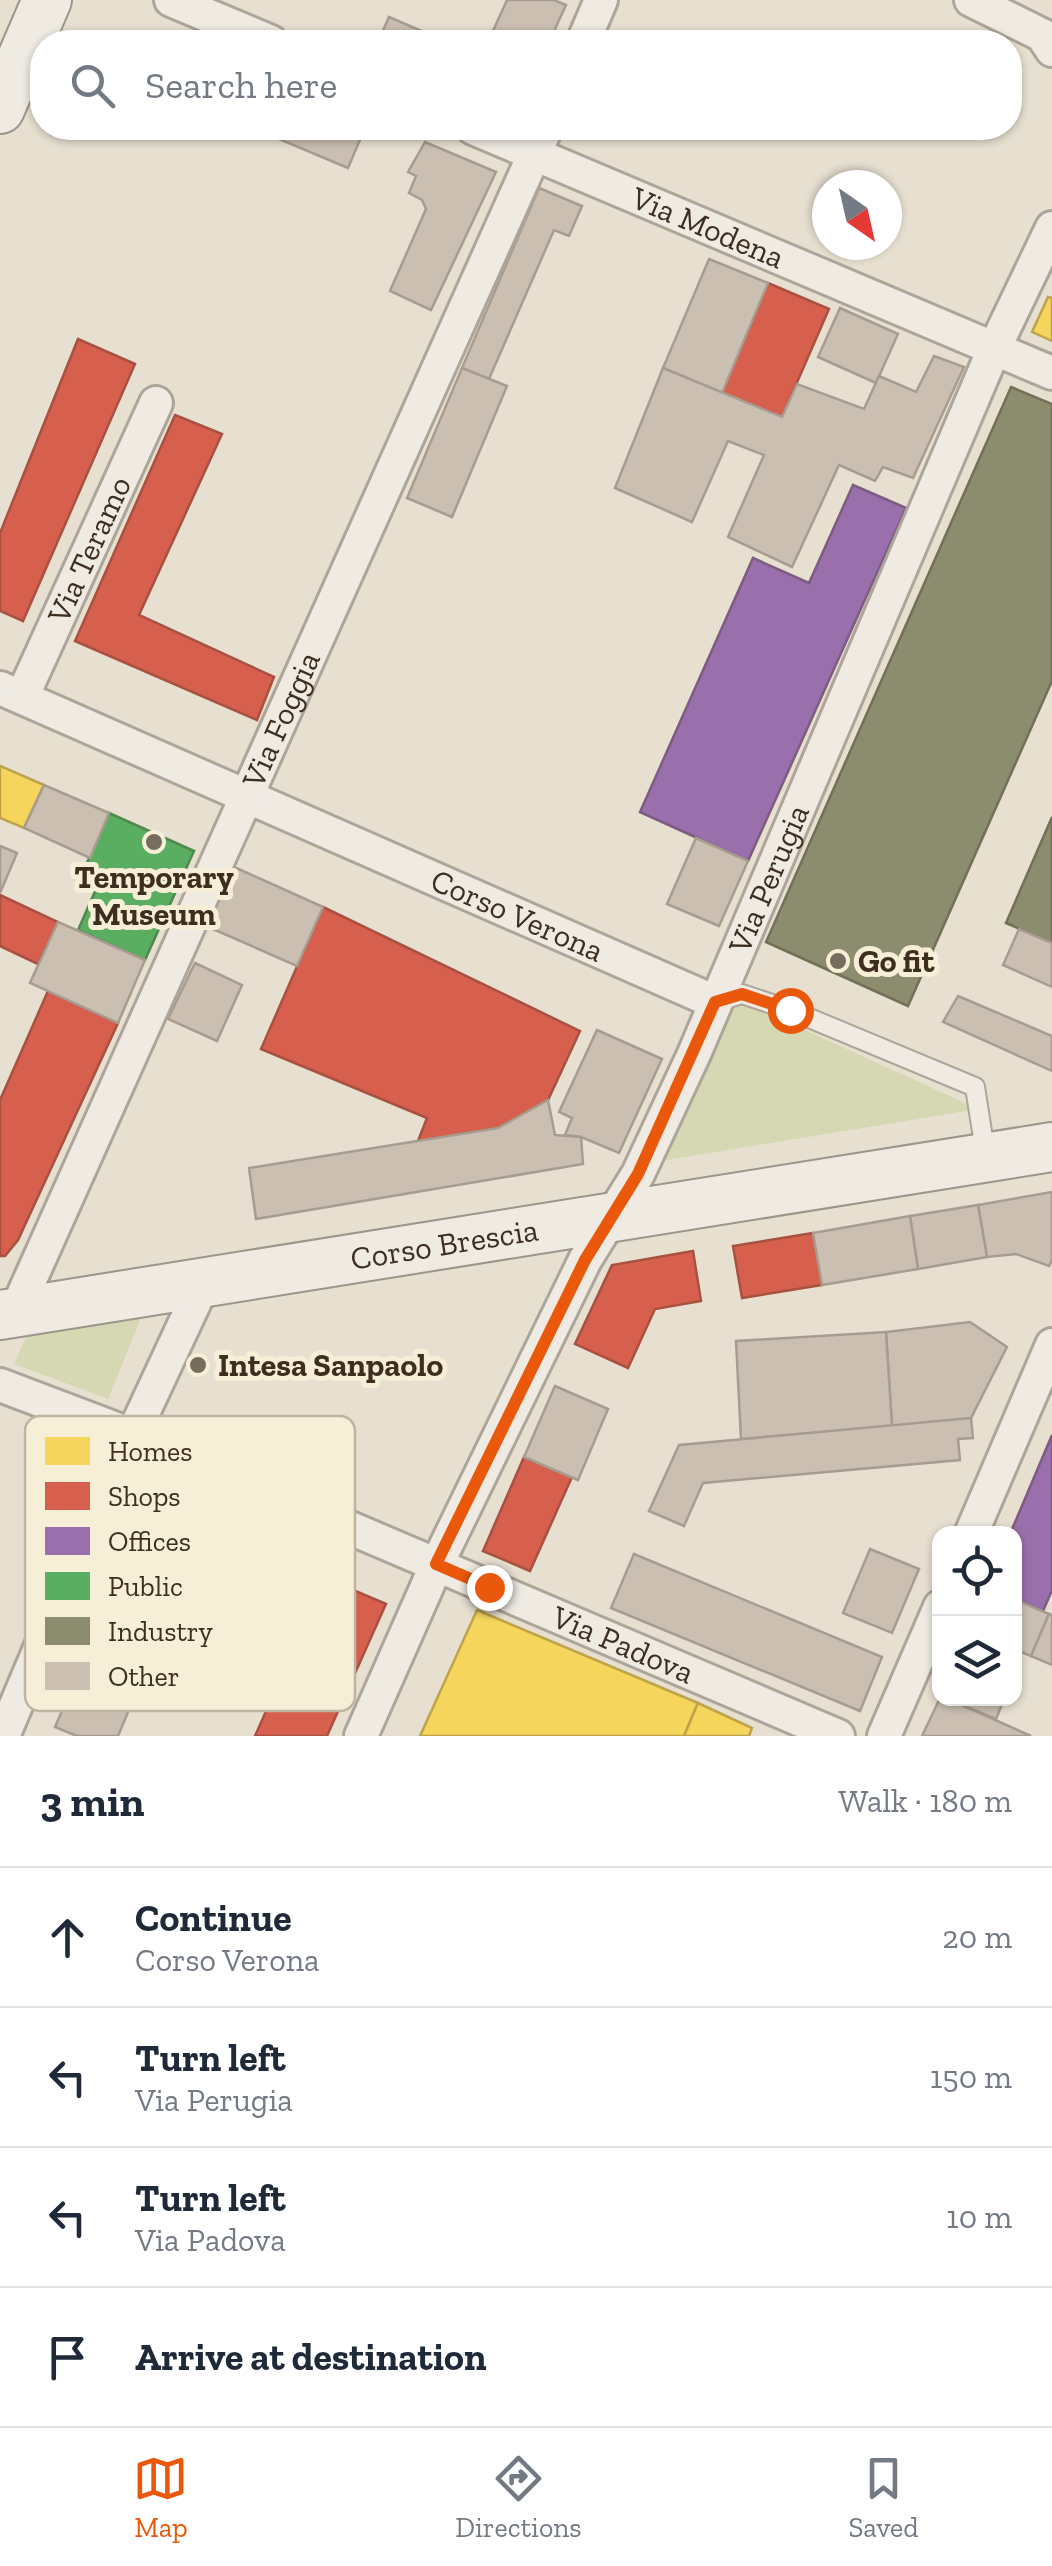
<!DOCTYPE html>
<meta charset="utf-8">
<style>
:root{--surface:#fff;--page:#f6f6f7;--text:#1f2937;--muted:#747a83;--line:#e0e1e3;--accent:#ea580c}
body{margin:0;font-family:"Zilla Slab",serif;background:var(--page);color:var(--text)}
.controls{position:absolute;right:30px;bottom:30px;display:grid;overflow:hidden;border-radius:20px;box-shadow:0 2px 8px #0004}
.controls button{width:90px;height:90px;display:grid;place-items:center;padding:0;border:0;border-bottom:2px solid var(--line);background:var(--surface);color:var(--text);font:50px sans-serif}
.compass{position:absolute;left:812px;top:170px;width:90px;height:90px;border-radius:50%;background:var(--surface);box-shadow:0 2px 8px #0004;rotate:146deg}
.stop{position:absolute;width:30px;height:30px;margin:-22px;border:8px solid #ea580c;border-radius:50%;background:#fff}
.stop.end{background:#ea580c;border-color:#fff;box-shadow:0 2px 10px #0008}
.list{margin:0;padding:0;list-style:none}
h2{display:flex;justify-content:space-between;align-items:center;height:130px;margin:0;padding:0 40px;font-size:42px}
h2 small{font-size:32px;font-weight:400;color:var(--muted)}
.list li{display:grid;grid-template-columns:65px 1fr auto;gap:30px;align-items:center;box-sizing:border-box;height:140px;padding:0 40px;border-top:2px solid var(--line)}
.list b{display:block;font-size:38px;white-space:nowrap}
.list p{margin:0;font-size:32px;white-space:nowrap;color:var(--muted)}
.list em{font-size:32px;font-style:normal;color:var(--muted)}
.icon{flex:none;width:55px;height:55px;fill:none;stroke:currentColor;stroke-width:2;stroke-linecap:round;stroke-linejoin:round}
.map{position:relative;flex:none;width:1052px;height:1736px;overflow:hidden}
.search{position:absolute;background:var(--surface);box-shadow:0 2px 8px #0004;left:30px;right:30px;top:30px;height:110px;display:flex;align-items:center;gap:25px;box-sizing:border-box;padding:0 35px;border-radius:40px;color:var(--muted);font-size:38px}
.sheet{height:690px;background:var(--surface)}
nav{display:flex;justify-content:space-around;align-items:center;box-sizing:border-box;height:140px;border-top:2px solid var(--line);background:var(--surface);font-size:28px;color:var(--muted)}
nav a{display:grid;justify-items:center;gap:5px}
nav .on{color:var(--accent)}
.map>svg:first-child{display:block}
</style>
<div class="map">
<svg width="1052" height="1736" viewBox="0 0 1052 1736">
<rect width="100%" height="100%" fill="#e7e0d1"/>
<g fill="#d6d7b3">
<path d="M 735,998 L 978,1109 L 661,1161 Z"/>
<path d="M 144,1310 L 108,1399 L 14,1364 L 31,1326 Z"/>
</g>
<g fill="#f6d55c" stroke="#bea34a" stroke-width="2.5">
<path d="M 1048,297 L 1052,298 L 1052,341 L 1032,332 Z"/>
<path d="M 0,766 L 44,785 L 24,828 L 0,818 Z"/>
<path d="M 477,1610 L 698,1703 L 684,1736 L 420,1736 Z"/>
<path d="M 698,1703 L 752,1728 L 749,1736 L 684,1736 Z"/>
</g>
<g fill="#d6604d" stroke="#a85140" stroke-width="2.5">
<path d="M 768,283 L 829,309 L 782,417 L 722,393 Z"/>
<path d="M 78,339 L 135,364 L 23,621 L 0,611 L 0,533 Z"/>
<path d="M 175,415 L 222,434 L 139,615 L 274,677 L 257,720 L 75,641 Z"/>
<path d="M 0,895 L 58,922 L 38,964 L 0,946 Z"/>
<path d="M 323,907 L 580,1031 L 548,1100 L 498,1128 L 418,1141 L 427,1118 L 261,1049 Z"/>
<path d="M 48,991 L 118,1023 L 18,1240 L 5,1256 L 0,1256 L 0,1100 Z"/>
<path d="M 813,1233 L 822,1285 L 742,1298 L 733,1246 Z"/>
<path d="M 693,1251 L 701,1301 L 655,1309 L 628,1368 L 575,1344 L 612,1265 Z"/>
<path d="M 524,1457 L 572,1477 L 530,1571 L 483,1551 Z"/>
<path d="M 325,1578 L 386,1604 L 327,1736 L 255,1736 Z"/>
</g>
<g fill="#9970ab" stroke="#7d5c81" stroke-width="2.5">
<path d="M 853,485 L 906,508 L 748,861 L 640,812 L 753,558 L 809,583 Z"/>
<path d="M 1052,1435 L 1052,1590 L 1043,1611 L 1014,1599 L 1014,1534 L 1010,1534 Z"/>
</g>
<path fill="#5aae61" stroke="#51884e" stroke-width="2.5" d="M 109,813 L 194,851 L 145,960 L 78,930 L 100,880 L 83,872 Z"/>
<g fill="#8c8c6e" stroke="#747057" stroke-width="2.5">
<path d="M 1011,387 L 1052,404 L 1052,681 L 908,1006 L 766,942 Z"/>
<path d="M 1052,817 L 1052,943 L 1006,923 Z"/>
</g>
<g fill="#cbbfb2" stroke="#a89c90" stroke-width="2.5">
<path d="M 507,0 L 554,0 L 566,5 L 549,42 L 488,42 Z"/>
<path d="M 389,17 L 447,42 L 378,42 Z"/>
<path d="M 253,128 L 365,128 L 348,168 Z"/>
<path d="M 425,142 L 496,172 L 431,310 L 390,291 L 426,209 L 422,200 L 409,193 L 416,176 L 408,172 Z"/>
<path d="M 539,188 L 582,206 L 569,236 L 554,230 L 489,379 L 462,368 Z"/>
<path d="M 709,259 L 768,283 L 722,393 L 663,368 Z"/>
<path d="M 840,308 L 898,334 L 876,383 L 818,357 Z"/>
<path d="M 934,356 L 964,367 L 913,478 L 883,467 L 875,481 L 839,465 L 792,567 L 728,537 L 764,455 L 728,441 L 692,522 L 615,488 L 663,368 L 782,417 L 797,384 L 864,409 L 879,376 L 916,392 Z"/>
<path d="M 462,368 L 507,386 L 452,517 L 407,498 Z"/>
<path d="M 44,785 L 109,813 L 90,858 L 24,828 Z"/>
<path d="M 696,838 L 748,861 L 719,926 L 667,904 Z"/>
<path d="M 0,846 L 17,853 L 0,893 Z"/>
<path d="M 232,866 L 323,907 L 297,966 L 206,926 Z"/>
<path d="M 58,922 L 145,960 L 118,1023 L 30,983 Z"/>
<path d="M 1019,929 L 1052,943 L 1052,987 L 1003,965 Z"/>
<path d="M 195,963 L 242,985 L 217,1041 L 168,1019 Z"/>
<path d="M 958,996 L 1052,1036 L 1052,1071 L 943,1022 Z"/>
<path d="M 597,1030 L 662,1059 L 619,1153 L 581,1137 L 565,1135 L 572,1118 L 559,1112 Z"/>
<path d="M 548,1100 L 555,1135 L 581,1137 L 583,1164 L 256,1219 L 249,1168 L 498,1128 Z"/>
<path d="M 1052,1192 L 1052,1260 L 1049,1266 L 1016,1254 L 987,1257 L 978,1205 Z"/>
<path d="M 978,1205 L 987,1257 L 918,1269 L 910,1216 Z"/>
<path d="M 910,1216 L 918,1269 L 822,1285 L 813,1233 Z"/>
<path d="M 970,1322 L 1007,1347 L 971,1418 L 892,1426 L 886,1332 Z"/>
<path d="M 886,1332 L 892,1426 L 741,1439 L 736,1341 Z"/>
<path d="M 555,1386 L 608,1409 L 578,1480 L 524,1457 Z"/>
<path d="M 971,1418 L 973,1438 L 958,1439 L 960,1460 L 703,1483 L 684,1526 L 649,1511 L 679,1445 Z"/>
<path d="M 870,1549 L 919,1569 L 892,1633 L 843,1613 Z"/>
<path d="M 634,1554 L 882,1657 L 860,1711 L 611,1608 Z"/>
<path d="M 1014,1599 L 1049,1614 L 1031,1656 L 1014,1649 Z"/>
<path d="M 1049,1614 L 1052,1615 L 1052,1665 L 1031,1656 Z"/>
<path d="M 86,1655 L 142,1679 L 118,1736 L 77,1736 L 55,1727 Z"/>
<path d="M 940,1698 L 948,1699 L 1031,1736 L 922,1736 Z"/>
<path d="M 948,1699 L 1004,1699 L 996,1719 Z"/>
</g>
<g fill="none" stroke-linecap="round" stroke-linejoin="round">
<g stroke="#ada599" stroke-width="22">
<path id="lane" d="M 716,1002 L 742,994 L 790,1010 L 975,1087 L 986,1157"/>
</g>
<g stroke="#ada599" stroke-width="38">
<g id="street">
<path d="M 171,0 L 271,42"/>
<path d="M 971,0 L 1042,35 L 1052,50"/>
<path d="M 583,42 L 601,0"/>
<path id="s1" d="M 473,128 L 1052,373"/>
<path id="s2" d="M 0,688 L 715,1002"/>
<path id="s3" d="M 22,697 L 156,403"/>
<path id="s4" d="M 16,1311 L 546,128"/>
<path id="s5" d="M 0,1385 L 132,1435 L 838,1736"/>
<path d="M 971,1534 L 1052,1345"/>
<path d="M 3,1736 L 107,1490 L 204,1282"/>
<path id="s6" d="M 361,1736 L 437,1564 L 585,1260 L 638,1174 L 694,1054 L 994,349 L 1052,228"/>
<path d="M 884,1736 L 940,1607"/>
</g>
</g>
<g stroke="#9c958a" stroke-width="52">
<g id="secondary">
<path d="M 0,109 L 47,0"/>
<path id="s7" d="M 0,1315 L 1052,1147"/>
</g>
</g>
<use href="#lane" stroke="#efebe3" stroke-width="18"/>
<use href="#street" stroke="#efebe3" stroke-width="32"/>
<use href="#secondary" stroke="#efebe3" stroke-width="48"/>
</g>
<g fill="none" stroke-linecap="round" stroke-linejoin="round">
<path stroke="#ea580c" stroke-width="12" d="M 489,1587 L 436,1564 L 585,1260 L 638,1174 L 715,1002 L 742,994 L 790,1010"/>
</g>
<g fill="#786c5e" stroke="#f7eed8" stroke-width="4">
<circle cx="154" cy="842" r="10"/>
<circle cx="838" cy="961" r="10"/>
<circle cx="198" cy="1365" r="10"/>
</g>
<g text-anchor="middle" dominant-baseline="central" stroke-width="10" stroke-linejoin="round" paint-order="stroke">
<g font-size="32" fill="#3d2e20" stroke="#f7eed8">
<text stroke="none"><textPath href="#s1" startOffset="255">Via Modena</textPath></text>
<text stroke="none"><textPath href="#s3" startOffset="162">Via Teramo</textPath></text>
<text stroke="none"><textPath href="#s4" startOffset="648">Via Foggia</textPath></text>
<text stroke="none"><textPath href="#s6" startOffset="950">Via Perugia</textPath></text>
<text stroke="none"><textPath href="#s2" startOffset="565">Corso Verona</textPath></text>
<text stroke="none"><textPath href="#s7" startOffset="450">Corso Brescia</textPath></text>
<text stroke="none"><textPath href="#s5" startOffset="675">Via Padova</textPath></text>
</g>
<g font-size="32" font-weight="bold" fill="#3d2e20" stroke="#f7eed8" text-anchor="start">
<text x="154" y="877" text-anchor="middle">Temporary<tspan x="154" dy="37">Museum</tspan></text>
<text x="858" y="961">Go fit</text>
<text x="218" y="1365">Intesa Sanpaolo</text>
</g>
</g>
<rect x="25" y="1416" width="330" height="295" rx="15" fill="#f7eed8" stroke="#bfb4a1" stroke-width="2.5"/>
<rect x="45" y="1437" width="45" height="28" fill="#f6d55c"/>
<rect x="45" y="1482" width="45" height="28" fill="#d6604d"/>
<rect x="45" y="1527" width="45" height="28" fill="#9970ab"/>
<rect x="45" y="1572" width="45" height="28" fill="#5aae61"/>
<rect x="45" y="1617" width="45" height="28" fill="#8c8c6e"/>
<rect x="45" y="1662" width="45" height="28" fill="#cbbfb2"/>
<g font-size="28" fill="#3d2e20">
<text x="108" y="1461">Homes</text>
<text x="108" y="1506">Shops</text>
<text x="108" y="1551">Offices</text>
<text x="108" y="1596">Public</text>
<text x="108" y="1641">Industry</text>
<text x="108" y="1686">Other</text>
</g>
</svg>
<div class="controls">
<button><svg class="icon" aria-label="locate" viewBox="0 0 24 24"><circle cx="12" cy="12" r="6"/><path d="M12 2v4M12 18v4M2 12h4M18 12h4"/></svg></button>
<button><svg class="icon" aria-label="layers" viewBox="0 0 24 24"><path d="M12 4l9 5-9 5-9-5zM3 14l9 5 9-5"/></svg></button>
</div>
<svg class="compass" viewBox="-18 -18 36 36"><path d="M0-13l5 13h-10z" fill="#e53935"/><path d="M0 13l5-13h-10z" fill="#747a83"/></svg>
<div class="stop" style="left:790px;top:1010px"></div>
<div class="stop end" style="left:489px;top:1587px"></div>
<div class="search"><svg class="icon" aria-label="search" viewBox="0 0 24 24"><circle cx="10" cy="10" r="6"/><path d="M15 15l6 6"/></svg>Search here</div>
</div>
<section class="sheet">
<h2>3 min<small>Walk · 180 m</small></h2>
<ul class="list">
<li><svg class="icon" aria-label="ahead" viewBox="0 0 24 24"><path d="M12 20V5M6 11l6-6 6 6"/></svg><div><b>Continue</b><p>Corso Verona</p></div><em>20 m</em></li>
<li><svg class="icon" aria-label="left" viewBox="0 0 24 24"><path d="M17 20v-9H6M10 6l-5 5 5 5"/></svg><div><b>Turn left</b><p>Via Perugia</p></div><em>150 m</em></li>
<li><svg class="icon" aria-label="left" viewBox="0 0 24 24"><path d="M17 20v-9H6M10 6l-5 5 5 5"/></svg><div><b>Turn left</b><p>Via Padova</p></div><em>10 m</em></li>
<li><svg class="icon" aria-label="arrive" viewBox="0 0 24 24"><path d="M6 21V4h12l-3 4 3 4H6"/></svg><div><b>Arrive at destination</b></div></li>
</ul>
</section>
<nav>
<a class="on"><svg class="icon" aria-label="map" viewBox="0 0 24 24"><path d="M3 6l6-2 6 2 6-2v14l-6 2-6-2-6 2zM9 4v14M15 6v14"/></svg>Map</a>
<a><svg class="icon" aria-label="directions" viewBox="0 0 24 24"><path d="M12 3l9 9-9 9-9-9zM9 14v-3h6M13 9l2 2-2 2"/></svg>Directions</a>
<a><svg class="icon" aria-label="saved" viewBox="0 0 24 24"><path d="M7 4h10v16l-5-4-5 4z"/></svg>Saved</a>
</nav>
